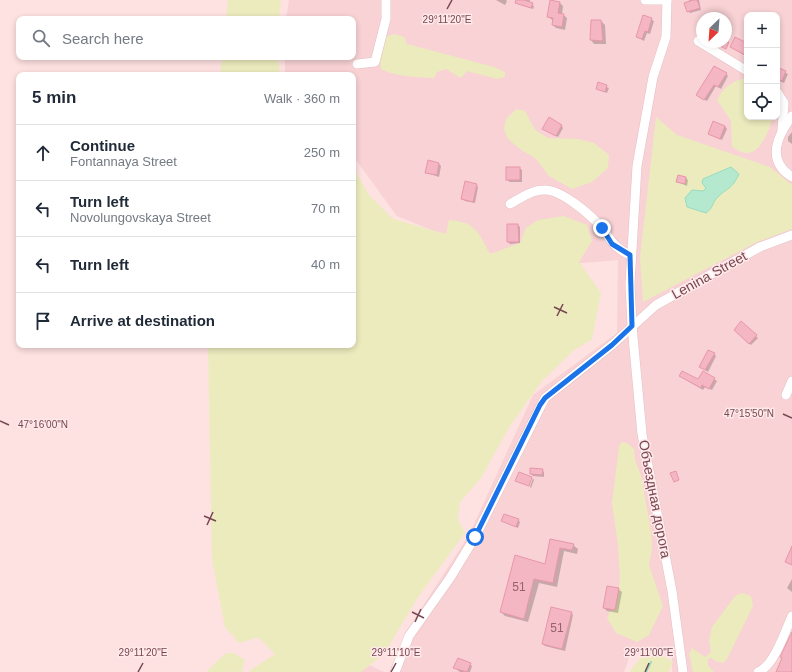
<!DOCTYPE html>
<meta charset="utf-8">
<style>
:root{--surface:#fff;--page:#f6f6f7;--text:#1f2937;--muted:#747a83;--line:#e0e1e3}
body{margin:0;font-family:Arial,sans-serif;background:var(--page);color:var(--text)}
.controls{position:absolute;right:12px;top:12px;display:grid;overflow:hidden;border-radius:8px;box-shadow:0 2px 6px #0003}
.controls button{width:36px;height:36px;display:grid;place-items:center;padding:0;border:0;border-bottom:1px solid var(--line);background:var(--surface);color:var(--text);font:20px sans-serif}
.compass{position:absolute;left:696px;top:12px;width:36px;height:36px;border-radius:50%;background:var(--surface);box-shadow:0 2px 6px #0003;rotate:205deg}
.stop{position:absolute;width:12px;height:12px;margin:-9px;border:3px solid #1a73e8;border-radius:50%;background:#fff}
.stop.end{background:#1a73e8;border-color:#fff;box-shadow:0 1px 4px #0008}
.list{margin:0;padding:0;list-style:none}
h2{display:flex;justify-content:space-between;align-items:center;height:52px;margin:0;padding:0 16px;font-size:17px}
h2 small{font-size:13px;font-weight:400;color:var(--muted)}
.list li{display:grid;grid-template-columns:26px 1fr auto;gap:12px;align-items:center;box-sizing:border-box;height:56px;padding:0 16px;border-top:1px solid var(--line)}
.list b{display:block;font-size:15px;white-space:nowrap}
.list p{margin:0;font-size:13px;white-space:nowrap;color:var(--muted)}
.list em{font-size:13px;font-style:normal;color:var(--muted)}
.icon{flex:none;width:22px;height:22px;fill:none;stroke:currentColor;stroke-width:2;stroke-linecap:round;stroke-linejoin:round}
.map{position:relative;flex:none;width:792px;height:672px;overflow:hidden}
.search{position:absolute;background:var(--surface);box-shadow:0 2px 6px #0003;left:16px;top:16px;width:340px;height:44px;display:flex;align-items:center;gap:10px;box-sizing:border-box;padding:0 14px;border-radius:8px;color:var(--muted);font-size:15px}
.panel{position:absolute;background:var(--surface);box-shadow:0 2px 6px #0003;left:16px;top:72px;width:340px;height:276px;border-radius:8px}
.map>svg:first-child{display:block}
</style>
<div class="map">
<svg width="792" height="672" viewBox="0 0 792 672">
<rect width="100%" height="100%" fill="#fee1e1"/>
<g fill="#f8d2d4" fill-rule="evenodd">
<path d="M 289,0 L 792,0 L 792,672 L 672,672 L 672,653 L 631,652 L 624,672 L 389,672 L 408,629 L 469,535 L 533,395 L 617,333 L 618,260 L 547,266 L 515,264 L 397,216 L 356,160 L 353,160 L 353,75 L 285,75 L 285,57 L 353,57 L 353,19 L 286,19 ZM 747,15 L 777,15 L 777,117 L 747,117 ZM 702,18 L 726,18 L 726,42 L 702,42 Z"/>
<path d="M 367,664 L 384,672 L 344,672 Z"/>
</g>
<g fill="#ecebbe">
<path d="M 228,0 L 281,0 L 279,19 L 226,19 Z"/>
<path d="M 395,34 L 404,37 L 407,44 L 494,67 L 505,72 L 505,77 L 497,79 L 467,71 L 461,78 L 446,69 L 437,72 L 434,78 C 415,77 398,77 381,69 C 379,58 381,45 387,36 Z"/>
<path d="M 222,57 L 278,57 L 280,75 L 220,75 Z"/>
<path d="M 747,78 L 747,117 L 773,117 C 767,136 756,167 732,146 L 731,121 L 717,100 C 722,88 734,80 747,78 Z"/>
<path d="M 516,109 L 525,111 L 535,130 L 548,138 L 578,139 L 594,143 L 609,155 L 608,168 L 592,182 L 572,189 L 549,176 L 536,159 L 520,149 L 508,139 L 504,129 L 506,119 Z"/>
<path d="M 656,117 L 677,135 L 770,167 L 792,185 L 792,229 L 757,242 L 643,302 L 640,257 Z"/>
<path d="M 353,167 L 369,195 L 393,219 L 446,234 L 449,220 C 476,222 478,232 490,254 L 520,243 L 526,228 L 538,220 L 564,216 L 587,225 L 592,241 L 579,262 L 601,293 L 592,339 L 573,351 L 542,381 L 510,426 L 481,478 L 460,502 L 458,519 L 465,533 L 418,597 L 384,654 L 361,672 L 248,672 L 275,654 L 258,637 L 239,643 L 225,627 L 212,560 L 208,345 L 353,345 Z"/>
<path d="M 622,442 L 627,443 L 634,449 L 635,460 L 641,475 L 651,532 L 652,549 L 649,565 L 663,606 L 649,635 L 637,642 L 616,633 L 607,618 L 618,596 L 620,575 L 618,545 L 612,503 L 619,446 Z"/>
<path d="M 742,593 L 751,596 L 753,606 L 727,659 L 723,663 L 716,661 L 711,658 L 708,659 L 708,665 L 714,672 L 693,672 L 689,654 L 692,648 L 705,657 L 711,652 L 709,641 L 712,627 L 736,595 Z"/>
<path d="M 647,651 L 662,655 L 673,662 L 669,672 L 629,672 Z"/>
<path d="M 226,653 L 233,653 L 245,660 L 242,672 L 234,672 L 233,670 L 232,672 L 206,672 Z"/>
</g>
<path fill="#b4e9d0" stroke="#99dbbd" d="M 731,167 L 739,174 C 731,191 728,186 716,199 C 712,204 713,208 706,213 L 687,207 L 685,198 L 692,190 L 703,191 L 706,188 L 702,183 L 703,179 Z"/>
<g fill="#0003">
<path d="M 496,0 L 506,0 L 507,1 L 505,5 Z"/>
<path d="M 517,0 L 530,0 L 529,3 L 534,6 L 533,9 L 518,4 Z"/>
<path d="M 689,0 L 699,0 L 701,10 L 690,13 L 688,11 Z"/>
<path d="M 560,3 L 563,6 L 562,14 L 567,18 L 565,30 L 556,28 L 553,25 L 554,21 L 548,17 Z"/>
<path d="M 644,16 L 654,21 L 650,34 L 647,33 L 644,41 L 637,37 Z"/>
<path d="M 601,21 L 605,25 L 606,44 L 594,44 L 591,40 Z"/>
<path d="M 747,44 L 747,57 L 731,47 Z"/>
<path d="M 777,68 L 788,74 L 784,83 L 777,80 Z"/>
<path d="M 726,74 L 728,76 L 721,89 L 716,86 L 707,101 L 699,97 Z"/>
<path d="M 598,83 L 609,88 L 607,93 L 597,89 Z"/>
<path d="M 561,125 L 563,128 L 558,137 L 546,131 Z"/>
<path d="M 725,126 L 727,129 L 722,140 L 709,134 Z"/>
<path d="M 792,132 L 792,144 L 788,141 L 788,137 Z"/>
<path d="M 439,164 L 441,166 L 439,177 L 427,173 Z"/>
<path d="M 519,168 L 522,170 L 522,182 L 510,182 L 507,180 Z"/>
<path d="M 686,178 L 688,180 L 687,186 L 678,182 Z"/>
<path d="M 476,185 L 478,187 L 475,203 L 465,201 L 462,199 Z"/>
<path d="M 518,225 L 520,227 L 520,243 L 510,244 L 508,242 Z"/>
<path d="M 741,323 L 758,338 L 751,345 L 735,330 Z"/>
<path d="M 714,354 L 716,356 L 708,372 L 700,367 Z"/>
<path d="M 680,376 L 699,381 L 714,379 L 717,381 L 712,390 L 705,387 L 703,390 Z"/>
<path d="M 542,470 L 544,472 L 544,477 L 533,476 L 531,474 Z"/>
<path d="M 533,478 L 534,480 L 531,488 L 530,487 Z"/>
<path d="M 518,520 L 520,522 L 518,528 L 503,521 Z"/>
<path d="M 551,540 L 573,545 L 578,549 L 577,554 L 564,551 L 557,587 L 539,583 L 528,622 L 505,616 L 501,612 L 546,565 Z"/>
<path d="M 792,579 L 792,592 L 787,588 Z"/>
<path d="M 618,589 L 622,592 L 618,613 L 607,611 L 604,608 Z"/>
<path d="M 571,613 L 573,615 L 565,651 L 545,646 L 543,644 Z"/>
<path d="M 470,664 L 472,666 L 470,672 L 460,672 L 455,668 Z"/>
</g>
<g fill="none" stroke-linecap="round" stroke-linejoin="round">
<path stroke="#99dbbd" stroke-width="2" d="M 646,672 L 651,662"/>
</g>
<g fill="#f5b6c4" stroke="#e996a9">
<path d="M 516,0 L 524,0 L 533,3 L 531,8 L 515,3 Z"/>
<path d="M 550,0 L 560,2 L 558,13 L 564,14 L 562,27 L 552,25 L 553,18 L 547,17 Z"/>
<path d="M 693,0 L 697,0 L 700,8 L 687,12 L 684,3 Z"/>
<path d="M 643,15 L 652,18 L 648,32 L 645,31 L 642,39 L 636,37 Z"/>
<path d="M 591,20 L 601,20 L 603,41 L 590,40 Z"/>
<path d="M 735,37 L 747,43 L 747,56 L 730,47 Z"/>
<path d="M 712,42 L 729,42 L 726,49 Z"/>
<path d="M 714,66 L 727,73 L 718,87 L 714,85 L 704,100 L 696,95 Z"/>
<path d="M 777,67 L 786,71 L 782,81 L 777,79 Z"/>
<path d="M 598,82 L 607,85 L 605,92 L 596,89 Z"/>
<path d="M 549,117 L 562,125 L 556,136 L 542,129 Z"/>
<path d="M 713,121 L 725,126 L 720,139 L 708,134 Z"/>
<path d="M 428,160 L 439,163 L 437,175 L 425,173 Z"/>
<rect x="506" y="167" width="14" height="13"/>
<path d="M 678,175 L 686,177 L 685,184 L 676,182 Z"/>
<path d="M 465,181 L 477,184 L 473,202 L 461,199 Z"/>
<path d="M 507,224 L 518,224 L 519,242 L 507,242 Z"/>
<path d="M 741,321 L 757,335 L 749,344 L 734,330 Z"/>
<path d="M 708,350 L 715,353 L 705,370 L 699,367 Z"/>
<path d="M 682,371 L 698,379 L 703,371 L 715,378 L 709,389 L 702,385 L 701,388 L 679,376 Z"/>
<path d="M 530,468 L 543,469 L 542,475 L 530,474 Z"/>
<path d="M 676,471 L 679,480 L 674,482 L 670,473 Z"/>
<path d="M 519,472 L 532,477 L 529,486 L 515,481 Z"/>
<path d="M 504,514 L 519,519 L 516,527 L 501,521 Z"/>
<path d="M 550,539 L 574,544 L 572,550 L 560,548 L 553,583 L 534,579 L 524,619 L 500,612 L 515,555 L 545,564 Z"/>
<path d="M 792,546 L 792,565 L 785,562 Z"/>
<path d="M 607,586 L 619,588 L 615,610 L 603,608 Z"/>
<path d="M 551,607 L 572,612 L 562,649 L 542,644 Z"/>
<path d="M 792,632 L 792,672 L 776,672 L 782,658 L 780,657 Z"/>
<path d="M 458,658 L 471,663 L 467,672 L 453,668 Z"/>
</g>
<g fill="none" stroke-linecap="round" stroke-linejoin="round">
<g stroke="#e5bfc4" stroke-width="10">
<g id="minor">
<path d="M 645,0 L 667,0"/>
<path d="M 667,0 L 666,37 L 653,77 L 637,166 L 630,284 L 632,326 L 642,434 L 672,591 L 683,672"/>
<path d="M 698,41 L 747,71"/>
<path d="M 357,64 L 375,62 L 386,19 L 386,0"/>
<path d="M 777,92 L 784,103 L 782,129"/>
<path d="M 792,116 C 778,135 765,160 792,177"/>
<path d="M 510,204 C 520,198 532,190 544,190 C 561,189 591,215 602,228 C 612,241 614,248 630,255"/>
<path d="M 786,395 L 792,381"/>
<path d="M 395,672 L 409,636 L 450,578 L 475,537 L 545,398 L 612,345 L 656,305 L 760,247 L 792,235"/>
<path d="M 758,672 C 774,666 785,632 792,616"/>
</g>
</g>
<use href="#minor" stroke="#fff" stroke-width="9"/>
</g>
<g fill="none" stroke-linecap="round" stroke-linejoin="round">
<path stroke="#1a73e8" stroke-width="5" d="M 475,537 L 540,405 L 545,398 L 612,345 L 632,326 L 630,255 L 612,244 L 602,228"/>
</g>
<path fill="none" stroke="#774653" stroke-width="1.5" d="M 447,9 L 452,0M 554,307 L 567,313M 557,316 L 563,304M 783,414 L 792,418M 0,421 L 9,425M 204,516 L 216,521M 207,525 L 213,512M 412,612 L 424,618M 415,622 L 421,609M 138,672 L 143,663M 391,672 L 396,663M 645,672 L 649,663"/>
<g text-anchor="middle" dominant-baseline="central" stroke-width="3" stroke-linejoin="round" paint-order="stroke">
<g font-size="12" fill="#96626f">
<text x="519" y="587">51</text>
<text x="557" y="628">51</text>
</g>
<g font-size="14" fill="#774653" stroke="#ffe9e9">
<text transform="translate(709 275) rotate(-29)">Lenina Street</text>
<text transform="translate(655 499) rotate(79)">Объездная дорога</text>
</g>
</g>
<g font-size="10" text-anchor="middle" fill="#774653" stroke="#ffe9e9" stroke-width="3" stroke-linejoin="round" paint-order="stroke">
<text x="447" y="23">29°11'20"E</text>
<text x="749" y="417">47°15'50"N</text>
<text x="43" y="428">47°16'00"N</text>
<text x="143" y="656">29°11'20"E</text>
<text x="396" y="656">29°11'10"E</text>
<text x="649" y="656">29°11'00"E</text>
</g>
</svg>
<div class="controls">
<button>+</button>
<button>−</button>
<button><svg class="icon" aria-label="locate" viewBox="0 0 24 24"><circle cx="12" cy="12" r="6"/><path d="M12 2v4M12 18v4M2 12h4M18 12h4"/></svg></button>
</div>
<svg class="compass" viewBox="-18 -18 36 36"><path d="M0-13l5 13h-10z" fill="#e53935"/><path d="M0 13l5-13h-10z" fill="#747a83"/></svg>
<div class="stop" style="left:475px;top:537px"></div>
<div class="stop end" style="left:602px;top:228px"></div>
<div class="search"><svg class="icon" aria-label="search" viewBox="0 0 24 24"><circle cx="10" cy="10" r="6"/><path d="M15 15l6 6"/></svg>Search here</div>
<section class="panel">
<h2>5 min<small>Walk · 360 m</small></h2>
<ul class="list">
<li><svg class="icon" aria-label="ahead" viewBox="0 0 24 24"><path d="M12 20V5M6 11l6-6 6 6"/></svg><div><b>Continue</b><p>Fontannaya Street</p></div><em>250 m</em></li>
<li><svg class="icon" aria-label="left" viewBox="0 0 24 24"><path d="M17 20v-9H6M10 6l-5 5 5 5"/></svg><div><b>Turn left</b><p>Novolungovskaya Street</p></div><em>70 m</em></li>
<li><svg class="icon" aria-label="left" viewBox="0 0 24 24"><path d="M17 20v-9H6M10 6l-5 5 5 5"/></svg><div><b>Turn left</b></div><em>40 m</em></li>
<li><svg class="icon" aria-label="arrive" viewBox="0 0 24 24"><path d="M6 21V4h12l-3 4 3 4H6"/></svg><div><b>Arrive at destination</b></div></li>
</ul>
</section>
</div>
